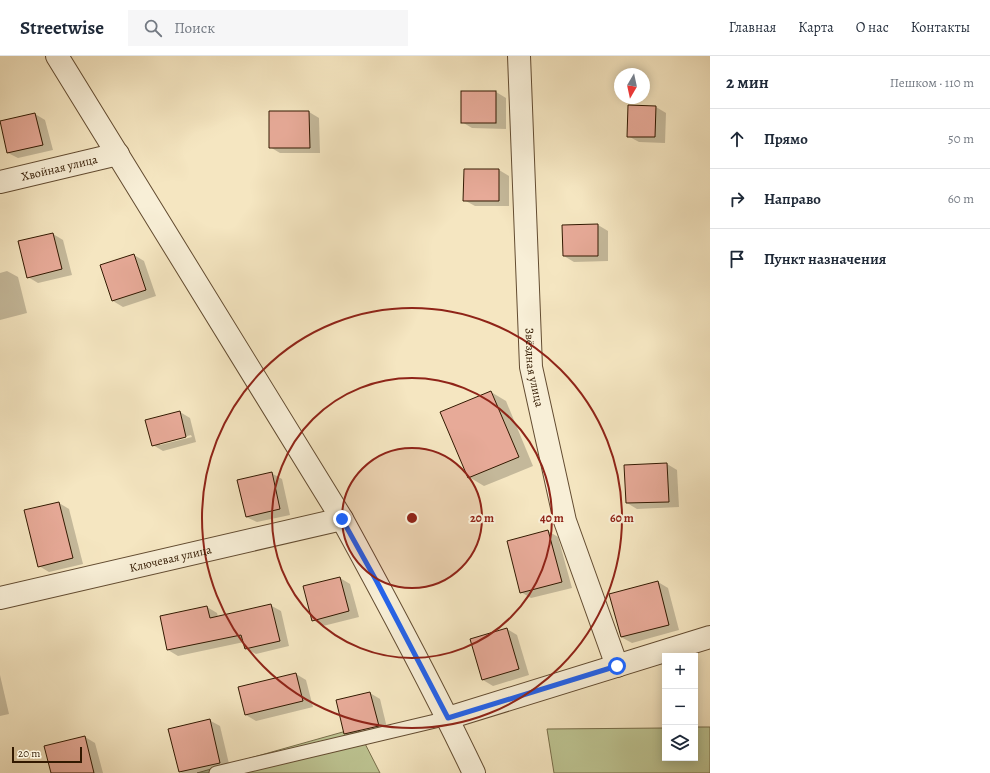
<!DOCTYPE html>
<html lang="ru">
<meta charset="utf-8">
<style>
:root{--surface:#fff;--page:#f6f6f7;--text:#1f2937;--muted:#747a83;--line:#e0e1e3}
body{margin:0;font-family:Alegreya,serif;background:var(--page);color:var(--text)}
.controls{position:absolute;right:12px;bottom:12px;display:grid;overflow:hidden;border-radius:0px;box-shadow:0 2px 10px #0003}
.controls button{width:36px;height:36px;display:grid;place-items:center;padding:0;border:0;border-bottom:1px solid var(--line);background:var(--surface);color:var(--text);font:20px sans-serif}
.compass{position:absolute;left:614px;top:12px;width:36px;height:36px;border-radius:50%;background:var(--surface);box-shadow:0 2px 10px #0003;rotate:189deg}
.scale{position:absolute;left:12px;bottom:10px;width:70px;box-sizing:border-box;padding-left:4px;border:2px solid #321901;border-top:0;font-size:11px;line-height:14px;white-space:nowrap;color:#321901;-webkit-text-stroke:3px #f8efd7;paint-order:stroke}
.stop{position:absolute;width:12px;height:12px;margin:-9px;border:3px solid #2563eb;border-radius:50%;background:#fff}
.stop.end{background:#2563eb;border-color:#fff;box-shadow:0 1px 4px #0008}
.list{margin:0;padding:0;list-style:none}
h2{display:flex;justify-content:space-between;align-items:center;height:52px;margin:0;padding:0 16px;font-size:17px}
h2 small{font-size:13px;font-weight:400;color:var(--muted)}
.list li{display:grid;grid-template-columns:26px 1fr auto;gap:12px;align-items:center;box-sizing:border-box;height:60px;padding:0 16px;border-top:1px solid var(--line)}
.list b{display:block;font-size:15px;white-space:nowrap}
.list em{font-size:13px;font-style:normal;color:var(--muted)}
.icon{flex:none;width:22px;height:22px;fill:none;stroke:currentColor;stroke-width:2;stroke-linecap:round;stroke-linejoin:round}
.map{position:relative;flex:none;width:710px;height:717px;overflow:hidden}
header{display:flex;align-items:center;gap:24px;box-sizing:border-box;height:56px;padding:0 20px;background:var(--surface);border-bottom:1px solid var(--line)}
header strong{font-size:19px}
nav{display:flex;gap:22px;margin-inline-start:auto;font-size:14px}
.search{width:280px;height:36px;background:var(--page);display:flex;align-items:center;gap:10px;box-sizing:border-box;padding:0 14px;border-radius:0px;color:var(--muted);font-size:15px}
main{display:flex}
aside{flex:1;background:var(--surface)}
.map>svg:first-child{display:block}
</style>
<header>
<strong>Streetwise</strong>
<div class="search"><svg class="icon" aria-label="search" viewBox="0 0 24 24"><circle cx="10" cy="10" r="6"/><path d="M15 15l6 6"/></svg>Поиск</div>
<nav><a>Главная</a><a>Карта</a><a>О нас</a><a>Контакты</a></nav>
</header>
<main>
<div class="map">
<svg width="710" height="717" viewBox="0 0 710 717">
<rect width="100%" height="100%" fill="#f5e6c1"/>
<filter id="stains"><feTurbulence type="fractalNoise" baseFrequency=".005" numOctaves="4"/><feColorMatrix values="0 0 0 0 .2 0 0 0 0 .09 0 0 0 0 .02 0 0 0 .5 -.17"/></filter>
<radialGradient id="worn" r=".72"><stop offset=".6" stop-color="#630" stop-opacity="0"/><stop offset="1" stop-color="#630" stop-opacity=".3"/></radialGradient>
<g fill="#bdc492" stroke="#786e4a">
<path d="M 695,671 L 710,671 L 710,717 L 554,717 L 547,673 L 665,672 L 665,702 L 695,702 Z"/>
<path d="M 357,672 L 380,717 L 197,717 Z"/>
</g>
<g fill="#0003" fill-rule="evenodd">
<path d="M 462,36 L 496,36 L 506,42 L 506,73 L 472,72 L 462,66 Z"/>
<path d="M 629,50 L 656,51 L 666,57 L 665,87 L 639,86 L 628,80 Z"/>
<path d="M 270,56 L 309,56 L 319,62 L 320,97 L 280,97 L 270,91 Z"/>
<path d="M 35,58 L 45,64 L 53,94 L 18,102 L 8,97 Z"/>
<path d="M 465,114 L 499,114 L 509,120 L 509,150 L 475,150 L 464,144 Z"/>
<path d="M 598,169 L 608,175 L 608,205 L 574,206 L 564,200 Z"/>
<path d="M 53,178 L 63,184 L 72,219 L 38,227 L 28,221 Z"/>
<path d="M 134,199 L 144,205 L 156,240 L 123,251 L 113,245 Z"/>
<path d="M 7,215 L 18,221 L 27,257 L 0,264 L 0,217 Z"/>
<path d="M 491,336 L 506,345 L 533,410 L 484,430 L 469,421 Z"/>
<path d="M 180,356 L 190,362 L 196,386 L 163,395 L 153,389 ZM 191,379 L 192,381 L 160,389 L 160,387 Z"/>
<path d="M 667,408 L 677,414 L 679,451 L 637,453 L 627,447 L 625,410 Z"/>
<path d="M 271,417 L 282,423 L 290,459 L 257,466 L 246,461 Z"/>
<path d="M 59,447 L 69,453 L 83,508 L 49,516 L 39,510 Z"/>
<path d="M 548,475 L 558,481 L 572,532 L 531,542 L 521,536 Z"/>
<path d="M 340,522 L 350,528 L 359,561 L 323,570 L 313,564 L 305,531 Z"/>
<path d="M 658,526 L 668,532 L 679,574 L 632,587 L 621,581 Z"/>
<path d="M 270,549 L 281,555 L 289,590 L 256,598 L 245,592 L 244,586 L 178,600 L 168,594 L 161,561 L 207,551 L 217,557 L 218,561 Z"/>
<path d="M 507,573 L 517,579 L 529,619 L 493,630 L 483,624 Z"/>
<path d="M 296,618 L 306,624 L 313,651 L 256,665 L 246,659 L 239,632 Z"/>
<path d="M 0,619 L 9,658 L 0,660 Z"/>
<path d="M 370,637 L 380,643 L 388,676 L 355,684 L 345,678 Z"/>
<path d="M 209,664 L 220,670 L 230,712 L 210,717 L 182,717 L 180,716 L 170,673 Z"/>
<path d="M 85,681 L 95,687 L 103,717 L 52,717 L 45,690 Z"/>
</g>
<g fill="#e7aa98" stroke="#321901">
<rect x="461" y="35" width="35" height="32"/>
<path d="M 628,49 L 656,50 L 655,81 L 627,81 Z"/>
<path d="M 269,55 L 309,55 L 310,92 L 269,92 Z"/>
<path d="M 35,57 L 43,89 L 7,97 L 0,65 Z"/>
<path d="M 464,113 L 499,113 L 499,145 L 463,145 Z"/>
<path d="M 598,168 L 598,200 L 563,200 L 562,169 Z"/>
<path d="M 53,177 L 62,213 L 27,222 L 18,185 Z"/>
<path d="M 134,198 L 146,234 L 112,245 L 100,209 Z"/>
<path d="M 491,335 L 519,401 L 468,422 L 440,356 Z"/>
<path d="M 180,355 L 186,381 L 152,390 L 145,364 Z"/>
<path d="M 667,407 L 669,446 L 626,447 L 624,409 Z"/>
<path d="M 272,416 L 280,453 L 246,461 L 237,424 Z"/>
<path d="M 59,446 L 73,502 L 38,511 L 24,454 Z"/>
<path d="M 548,474 L 562,526 L 520,537 L 507,485 Z"/>
<path d="M 340,521 L 349,555 L 312,565 L 303,530 Z"/>
<path d="M 658,525 L 669,569 L 621,581 L 609,538 Z"/>
<path d="M 271,548 L 280,585 L 245,593 L 241,579 L 167,594 L 160,560 L 207,550 L 210,562 Z"/>
<path d="M 507,572 L 519,613 L 482,624 L 470,583 Z"/>
<path d="M 296,617 L 303,645 L 245,659 L 238,631 Z"/>
<path d="M 370,636 L 379,670 L 344,678 L 336,644 Z"/>
<path d="M 210,663 L 220,707 L 179,716 L 168,673 Z"/>
<path d="M 85,680 L 94,717 L 51,717 L 44,690 Z"/>
</g>
<g fill="none" stroke-linecap="round" stroke-linejoin="round">
<g stroke="#634c31" stroke-width="15">
<path id="service" d="M 216,717 L 448,662"/>
</g>
<g stroke="#634c31" stroke-width="24">
<g id="minor">
<path d="M 57,0 L 342,463 C 388,547 433,631 474,717"/>
<path id="s1" d="M 519,0 L 531,311 L 565,465 L 617,610"/>
<path id="s2" d="M 0,126 L 118,98"/>
<path id="s3" d="M 0,542 L 342,463"/>
<path d="M 448,662 L 710,581"/>
</g>
</g>
<use href="#service" stroke="#f8efd7" stroke-width="13"/>
<use href="#minor" stroke="#f8efd7" stroke-width="22"/>
</g>
<g fill="none" stroke-linecap="round" stroke-linejoin="round">
<path stroke="#2563eb" stroke-width="5" d="M 342,463 L 377,526 L 448,662 L 617,610"/>
</g>
<circle cx="412" cy="462" r="70" fill="#8f2418" fill-opacity=".12"/>
<g fill="none" stroke="#8f2418" stroke-width="2">
<circle cx="412" cy="462" r="70"/>
<circle cx="412" cy="462" r="140"/>
<circle cx="412" cy="462" r="210"/>
</g>
<g text-anchor="middle" dominant-baseline="central" stroke-width="4" stroke-linejoin="round" paint-order="stroke">
<g font-size="12" fill="#321901" stroke="#f8efd7">
<text stroke="none"><textPath href="#s2" startOffset="61">Хвойная улица</textPath></text>
<text stroke="none"><textPath href="#s1" startOffset="312">Звёздная улица</textPath></text>
<text stroke="none"><textPath href="#s3" startOffset="175">Ключевая улица</textPath></text>
</g>
</g>
<circle cx="412" cy="462" r="6" fill="#8f2418" stroke="#f8efd7" stroke-width="2"/>
<g font-size="12" text-anchor="middle" font-weight="bold" fill="#8f2418" stroke="#f8efd7" stroke-width="4" stroke-linejoin="round" paint-order="stroke">
<text x="482" y="466">20 m</text>
<text x="552" y="466">40 m</text>
<text x="622" y="466">60 m</text>
</g>
<rect width="100%" height="100%" filter="url(#stains)"/>
<rect width="100%" height="100%" fill="url(#worn)"/>
</svg>
<div class="controls">
<button>+</button>
<button>−</button>
<button><svg class="icon" aria-label="layers" viewBox="0 0 24 24"><path d="M12 4l9 5-9 5-9-5zM3 14l9 5 9-5"/></svg></button>
</div>
<svg class="compass" viewBox="-18 -18 36 36"><path d="M0-13l5 13h-10z" fill="#e53935"/><path d="M0 13l5-13h-10z" fill="#747a83"/></svg>
<div class="scale">20 m</div>
<div class="stop" style="left:617px;top:610px"></div>
<div class="stop end" style="left:342px;top:463px"></div>
</div>
<aside>
<h2>2 мин<small>Пешком · 110 m</small></h2>
<ul class="list">
<li><svg class="icon" aria-label="ahead" viewBox="0 0 24 24"><path d="M12 20V5M6 11l6-6 6 6"/></svg><div><b>Прямо</b></div><em>50 m</em></li>
<li><svg class="icon" aria-label="right" viewBox="0 0 24 24"><path d="M7 20v-9h11M14 6l5 5-5 5"/></svg><div><b>Направо</b></div><em>60 m</em></li>
<li><svg class="icon" aria-label="arrive" viewBox="0 0 24 24"><path d="M6 21V4h12l-3 4 3 4H6"/></svg><div><b>Пункт назначения</b></div></li>
</ul>
</aside>
</main>
